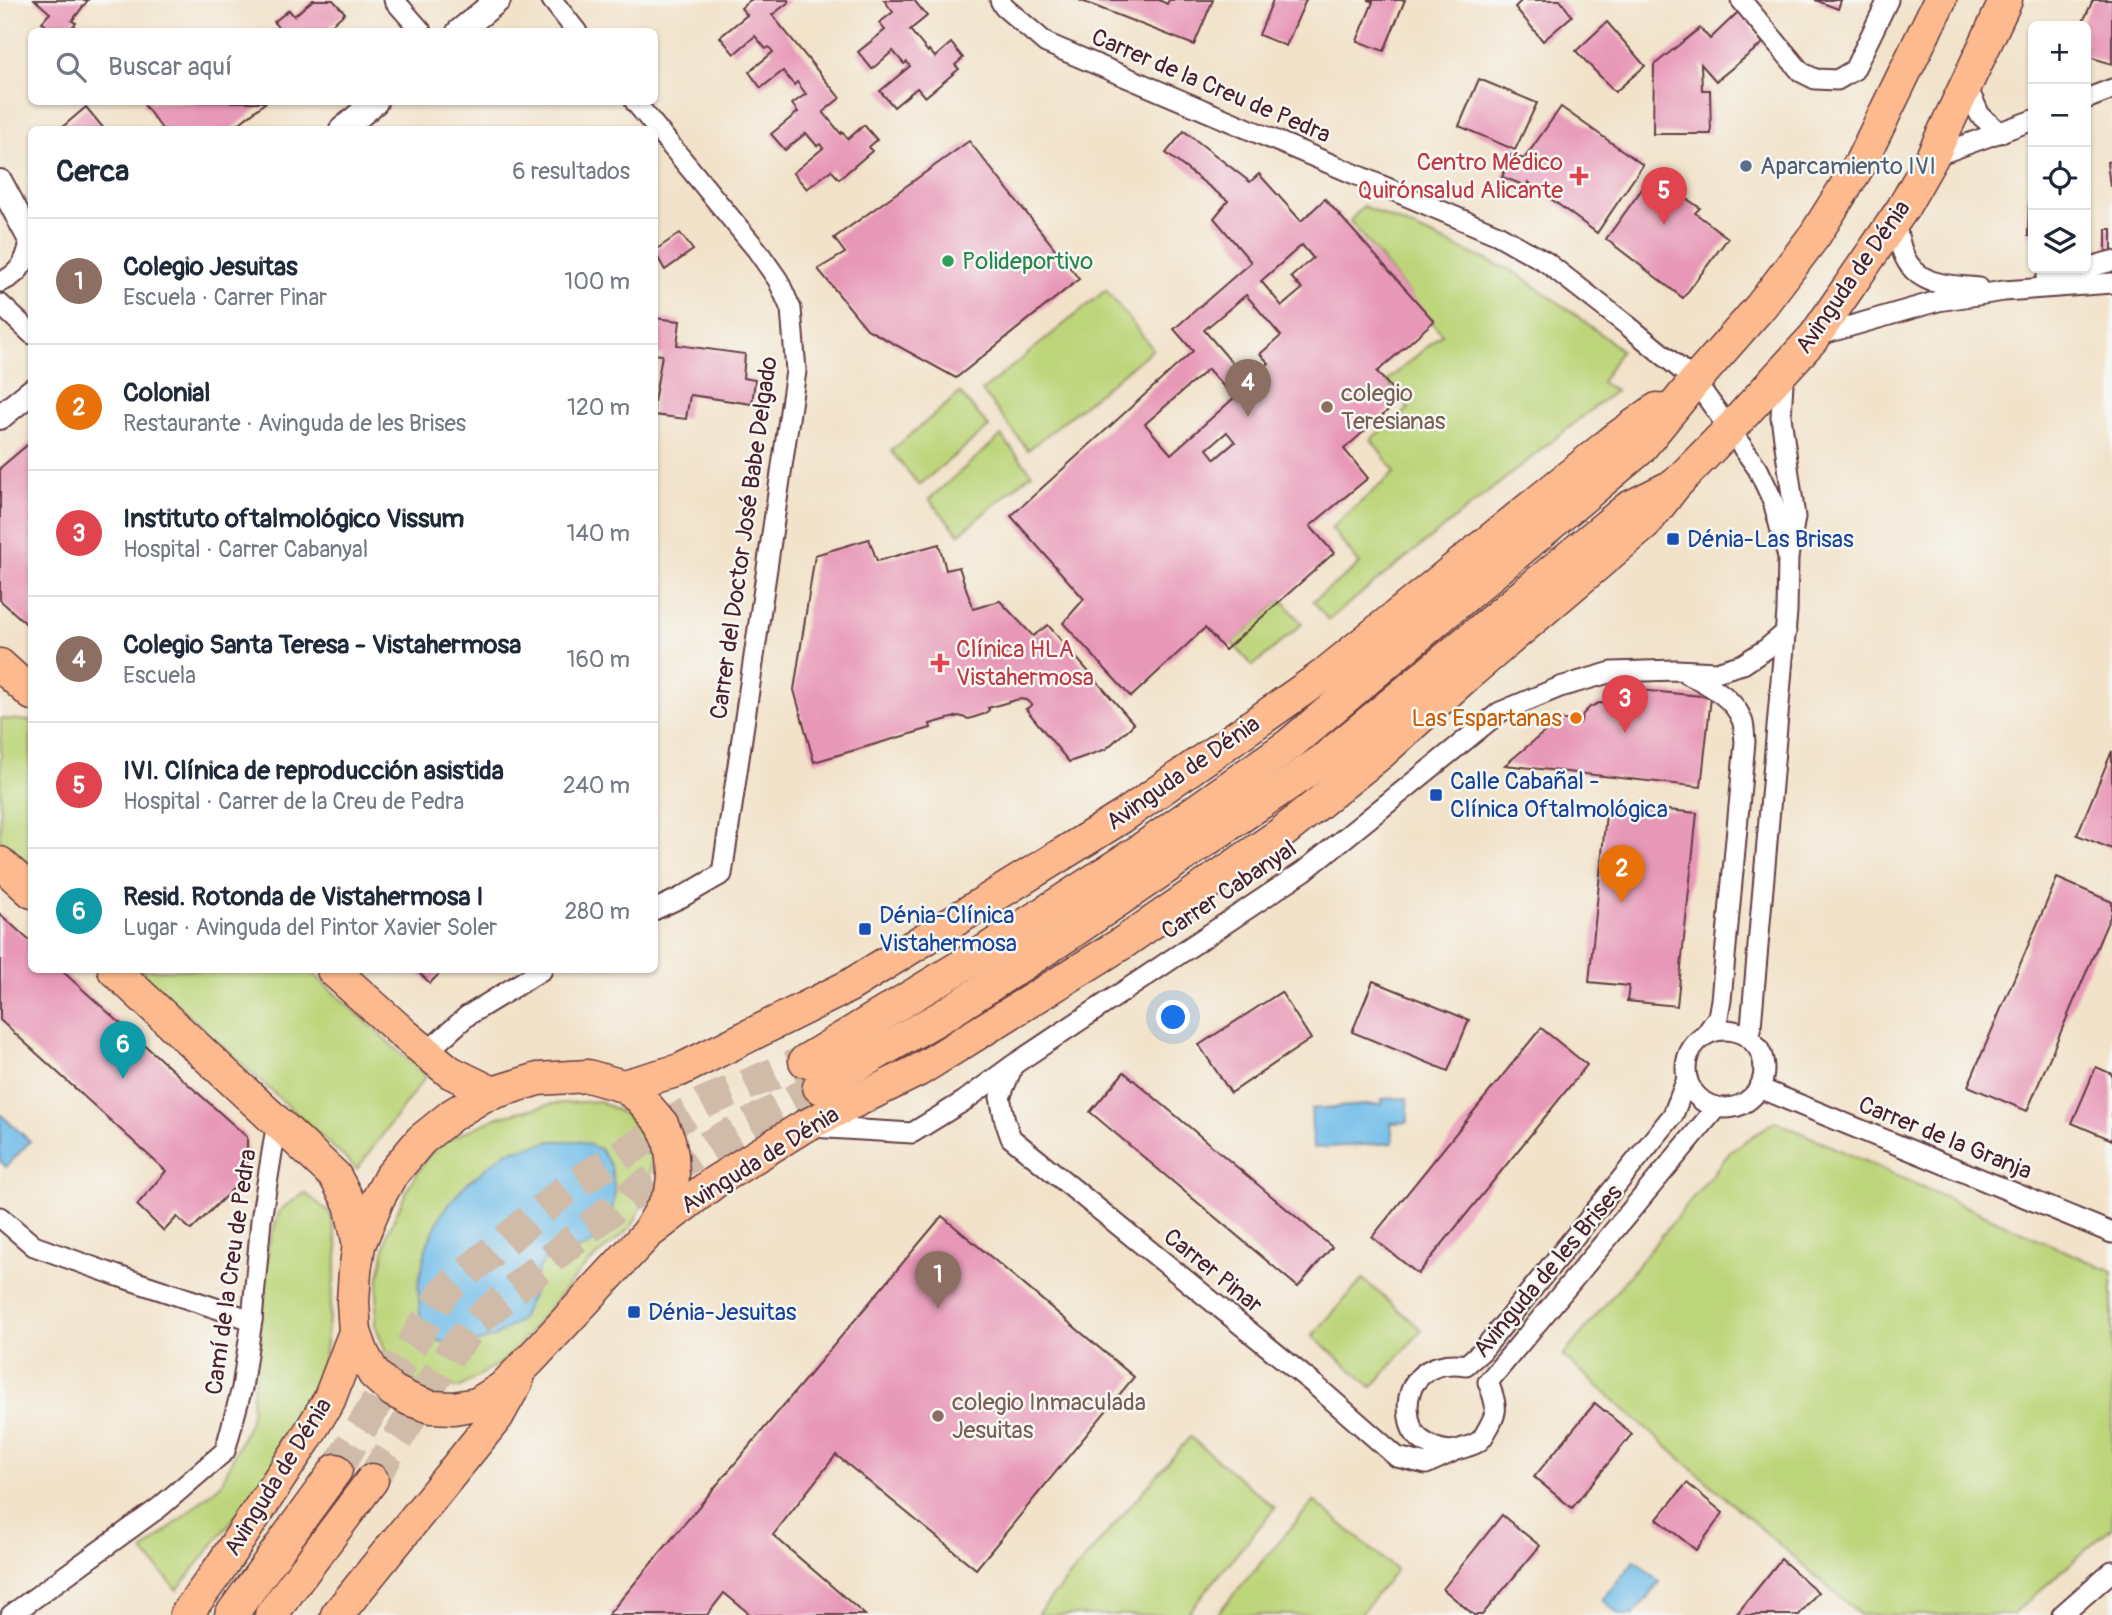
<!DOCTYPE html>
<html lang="es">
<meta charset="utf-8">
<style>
:root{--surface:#fff;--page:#f2f2f3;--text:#1f2937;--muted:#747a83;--line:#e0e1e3;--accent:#111827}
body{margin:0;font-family:Pangolin,sans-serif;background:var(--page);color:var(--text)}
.controls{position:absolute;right:21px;top:21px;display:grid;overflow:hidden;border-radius:10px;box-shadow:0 2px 5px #0004}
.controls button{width:63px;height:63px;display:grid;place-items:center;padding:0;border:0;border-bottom:2px solid var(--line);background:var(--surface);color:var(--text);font:35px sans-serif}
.you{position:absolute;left:1174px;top:1018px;width:24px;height:24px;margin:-18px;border:5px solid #fff;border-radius:50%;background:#1a73e8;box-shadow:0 0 0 10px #1a73e833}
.badge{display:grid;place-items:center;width:46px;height:46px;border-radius:50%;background:var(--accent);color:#fff;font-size:23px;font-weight:700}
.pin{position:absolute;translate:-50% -58px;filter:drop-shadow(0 2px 4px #0008)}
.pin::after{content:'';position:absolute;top:37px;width:24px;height:21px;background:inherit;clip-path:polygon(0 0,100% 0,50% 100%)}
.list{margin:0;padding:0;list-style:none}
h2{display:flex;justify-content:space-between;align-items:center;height:91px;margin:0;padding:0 28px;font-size:30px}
h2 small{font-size:23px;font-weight:400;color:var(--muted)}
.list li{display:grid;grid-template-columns:46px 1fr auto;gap:21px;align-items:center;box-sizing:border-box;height:126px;padding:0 28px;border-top:2px solid var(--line)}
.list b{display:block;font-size:26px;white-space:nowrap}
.list p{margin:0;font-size:23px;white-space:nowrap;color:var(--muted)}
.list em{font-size:23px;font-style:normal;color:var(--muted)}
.icon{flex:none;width:38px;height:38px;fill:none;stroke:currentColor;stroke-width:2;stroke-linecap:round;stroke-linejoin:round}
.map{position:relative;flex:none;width:2112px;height:1615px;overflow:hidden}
.search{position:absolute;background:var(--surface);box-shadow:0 2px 5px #0004;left:28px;top:28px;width:630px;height:77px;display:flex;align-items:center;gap:18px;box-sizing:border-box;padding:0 24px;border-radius:10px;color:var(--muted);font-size:26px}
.panel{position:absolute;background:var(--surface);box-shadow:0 2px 5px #0004;left:28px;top:126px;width:630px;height:847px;border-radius:10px}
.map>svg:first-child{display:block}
</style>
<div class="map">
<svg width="2112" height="1615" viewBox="0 0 2112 1615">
<rect width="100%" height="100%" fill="#f6f6f2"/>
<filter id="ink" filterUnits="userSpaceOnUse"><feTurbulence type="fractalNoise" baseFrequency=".0143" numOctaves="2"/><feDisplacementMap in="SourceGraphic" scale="14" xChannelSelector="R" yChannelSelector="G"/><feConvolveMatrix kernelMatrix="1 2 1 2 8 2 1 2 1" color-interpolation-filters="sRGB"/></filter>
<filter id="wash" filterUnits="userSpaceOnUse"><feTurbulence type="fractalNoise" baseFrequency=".00686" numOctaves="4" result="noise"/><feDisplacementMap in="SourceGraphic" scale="28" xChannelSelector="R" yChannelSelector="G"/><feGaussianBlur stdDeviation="1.57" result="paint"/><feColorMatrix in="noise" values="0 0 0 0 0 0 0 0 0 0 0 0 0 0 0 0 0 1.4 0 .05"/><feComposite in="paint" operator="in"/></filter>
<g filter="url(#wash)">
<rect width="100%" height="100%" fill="#f2e2c9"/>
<g fill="#bdd57a" stroke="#847a52" stroke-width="2">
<path d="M 1363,206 L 1516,273 L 1575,314 L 1621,350 L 1601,383 L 1616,390 L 1328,620 L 1313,601 L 1360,564 L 1331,528 L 1395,472 L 1371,439 L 1409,408 L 1387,381 L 1442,334 L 1350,221 Z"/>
<path d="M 1106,290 L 1153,349 L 1028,450 L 982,391 Z"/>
<path d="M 960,393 L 989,427 L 919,485 L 891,451 Z"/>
<path d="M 1001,436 L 1032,473 L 959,534 L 929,499 Z"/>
<path d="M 1282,599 L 1302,624 L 1253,666 L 1232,643 Z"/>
<path d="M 1,719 L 31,721 L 31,871 L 0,842 Z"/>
<path d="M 139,970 L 309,970 L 426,1076 L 357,1169 Z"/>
<path d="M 600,1101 L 629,1117 L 652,1157 L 648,1194 L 632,1226 L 580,1271 L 508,1358 L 459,1388 L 418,1384 L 390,1363 L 375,1324 L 379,1277 L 388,1232 L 409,1186 L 429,1155 L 445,1141 L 501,1116 L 552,1104 Z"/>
<path d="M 1775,1121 L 2112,1272 L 2112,1527 L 2012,1615 L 1860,1615 L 1563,1356 L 1731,1151 Z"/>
<path d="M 305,1193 L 330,1213 L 338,1248 L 324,1358 L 306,1427 L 177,1590 L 143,1551 L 221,1484 L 250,1421 L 268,1247 L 280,1210 Z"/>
<path d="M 1363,1279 L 1422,1330 L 1372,1387 L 1312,1336 Z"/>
<path d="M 1190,1437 L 1275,1508 L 1186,1615 L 1041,1615 L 1038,1613 Z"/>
<path d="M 1314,1501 L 1396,1570 L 1360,1615 L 1216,1615 Z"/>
</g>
<g fill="#6ebce9" stroke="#5c6e8a" stroke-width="2">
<path d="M 1407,1098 L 1408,1122 L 1391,1123 L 1393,1143 L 1313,1148 L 1311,1109 L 1382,1104 L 1382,1099 Z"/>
<path d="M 0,1114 L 30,1141 L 6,1167 L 0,1161 Z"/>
<path d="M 553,1141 L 579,1141 L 600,1149 L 611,1166 L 615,1192 L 611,1218 L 592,1244 L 567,1254 L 545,1260 L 538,1269 L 532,1296 L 520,1320 L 496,1336 L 473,1344 L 453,1344 L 435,1340 L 420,1315 L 418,1285 L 427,1245 L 441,1215 L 463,1187 L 506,1152 Z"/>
<path d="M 1635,1560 L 1660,1582 L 1633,1615 L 1620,1615 L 1602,1600 Z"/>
</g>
<g id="blocks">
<g fill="#e898b7" fill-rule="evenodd">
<path d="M 35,0 L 88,0 L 72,21 L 76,23 L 67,32 L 52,32 L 42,22 L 50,13 Z"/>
<path d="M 313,0 L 333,0 L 345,13 L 328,28 L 331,32 L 281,32 L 274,22 L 289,10 L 294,16 Z"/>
<path d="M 750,0 L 788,0 L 789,2 L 772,15 L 840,98 L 823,112 L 841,134 L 842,132 L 848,139 L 864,125 L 877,140 L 869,147 L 872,151 L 839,179 L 831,170 L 807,189 L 793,173 L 823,148 L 820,144 L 817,146 L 806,133 L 785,150 L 771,134 L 798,112 L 792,104 L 806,94 L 797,82 L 794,85 L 783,71 L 761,88 L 749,72 L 773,52 L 769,47 L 766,49 L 755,36 L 734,54 L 720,37 L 747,15 L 741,8 Z"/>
<path d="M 884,0 L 914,0 L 927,16 L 910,30 L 928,52 L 929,50 L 935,57 L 951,43 L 963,58 L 955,65 L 959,69 L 925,97 L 917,88 L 894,107 L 880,91 L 910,66 L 907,62 L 904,64 L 893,51 L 872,69 L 858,52 L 885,30 L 879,23 L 893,12 Z"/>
<path d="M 1079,0 L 1159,0 L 1167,4 L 1169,0 L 1213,0 L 1194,45 Z"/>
<path d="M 1273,0 L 1306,0 L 1286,46 L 1259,35 Z"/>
<path d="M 1368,0 L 1405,0 L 1384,51 L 1357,41 L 1373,2 Z"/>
<path d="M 1522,0 L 1560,0 L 1572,16 L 1543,41 L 1515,7 Z"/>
<path d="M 1815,0 L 1841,0 L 1838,9 Z"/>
<path d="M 2093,0 L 2112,0 L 2112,64 L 2086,56 L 2086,26 L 2081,26 Z"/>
<path d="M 1738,12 L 1763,43 L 1716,81 L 1701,64 L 1702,90 L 1710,90 L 1711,134 L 1653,134 L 1654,65 L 1700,28 L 1710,39 Z"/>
<path d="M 1607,22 L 1645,66 L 1615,92 L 1576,51 Z"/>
<path d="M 1479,79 L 1537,103 L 1515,150 L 1459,126 Z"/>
<path d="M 142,102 L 266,102 L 231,130 L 163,130 Z"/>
<path d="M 86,107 L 105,130 L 59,130 Z"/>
<path d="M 1561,107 L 1643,165 L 1597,233 L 1528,182 L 1526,186 L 1502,177 L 1511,155 L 1524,159 Z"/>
<path d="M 1184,131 L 1250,182 L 1259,174 L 1301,221 L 1325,199 L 1434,321 L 1377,372 L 1401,399 L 1344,449 L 1368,478 L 1310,526 L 1334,553 L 1225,650 L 1205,628 L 1131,697 L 1063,623 L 1084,599 L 1011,516 L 1193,351 L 1174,329 L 1251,262 L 1214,218 L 1228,201 L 1166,153 ZM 1302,245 L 1313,258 L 1291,277 L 1302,289 L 1282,306 L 1261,281 ZM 1246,295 L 1281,336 L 1260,354 L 1269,363 L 1248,381 L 1204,330 ZM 1208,369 L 1234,398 L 1171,454 L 1145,424 ZM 1227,432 L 1235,442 L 1215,459 L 1207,449 Z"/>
<path d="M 969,141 L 1079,279 L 956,378 L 867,329 L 818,269 L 845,253 L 834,238 Z"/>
<path d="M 2112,161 L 2112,186 L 2110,186 L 2107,162 Z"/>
<path d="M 2033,162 L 2033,236 L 2028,236 L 2030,168 Z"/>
<path d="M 1652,175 L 1700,208 L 1695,213 L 1728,238 L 1683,298 L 1606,239 Z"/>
<path d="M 2106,229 L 2112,229 L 2112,254 L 2106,255 Z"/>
<path d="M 680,233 L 693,250 L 665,270 L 654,251 Z"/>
<path d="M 654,318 L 680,321 L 677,345 L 745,354 L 743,378 L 755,380 L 752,404 L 690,395 L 686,419 L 654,415 L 654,402 L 662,355 L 654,354 Z"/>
<path d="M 32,441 L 32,629 L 0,600 L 0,468 Z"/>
<path d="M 869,539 L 877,561 L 939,544 L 946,570 L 959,567 L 973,609 L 1000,601 L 1033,636 L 1048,625 L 1134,724 L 1106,749 L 1069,762 L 1026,709 L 1032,705 L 1026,700 L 1019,699 L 988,708 L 989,710 L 984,714 L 969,719 L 959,716 L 930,724 L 931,728 L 814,762 L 794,690 L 815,555 Z"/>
<path d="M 1629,689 L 1711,697 L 1701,787 L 1505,765 L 1560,719 L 1580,723 L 1583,714 L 1590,707 L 1599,703 L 1622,706 L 1627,710 Z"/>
<path d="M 2112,751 L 2112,849 L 2077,835 Z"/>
<path d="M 1607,804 L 1697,813 L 1677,1006 L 1627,1001 L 1629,986 L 1589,982 Z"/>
<path d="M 2057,878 L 2112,902 L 2112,912 L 2027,1111 L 1968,1086 Z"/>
<path d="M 0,914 L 32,943 L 32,970 L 61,970 L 247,1137 L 247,1175 L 191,1230 L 177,1217 L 164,1231 L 137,1205 L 166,1171 L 0,1020 Z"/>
<path d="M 416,970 L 443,970 L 430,983 Z"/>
<path d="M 1373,981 L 1469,1020 L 1448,1071 L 1352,1032 Z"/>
<path d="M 1281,992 L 1311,1039 L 1231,1093 L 1199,1045 Z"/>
<path d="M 1541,1028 L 1587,1065 L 1418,1274 L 1372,1237 Z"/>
<path d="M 2096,1067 L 2112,1074 L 2112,1140 L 2072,1123 Z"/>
<path d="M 1124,1072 L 1332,1247 L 1298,1287 L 1090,1112 Z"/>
<path d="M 942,1216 L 1134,1377 L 976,1569 L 836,1455 L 773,1535 L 865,1615 L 751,1615 L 724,1593 L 707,1615 L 608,1615 Z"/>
<path d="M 1595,1403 L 1632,1434 L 1572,1508 L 1534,1477 Z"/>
<path d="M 1687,1483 L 1723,1513 L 1696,1550 L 1657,1519 Z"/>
<path d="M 1502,1515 L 1540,1546 L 1482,1615 L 1474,1615 L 1443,1589 Z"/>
<path d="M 1781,1559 L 1818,1592 L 1799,1615 L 1736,1615 Z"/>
</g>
</g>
</g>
<g filter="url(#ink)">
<use href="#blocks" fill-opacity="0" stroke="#633c43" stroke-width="2"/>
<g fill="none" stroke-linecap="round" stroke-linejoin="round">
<g stroke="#d0bba9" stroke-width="32" stroke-dasharray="32 16" stroke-linecap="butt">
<path d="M 336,1470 L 444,1291 L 567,1189 L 705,1102 L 805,1061"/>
<path d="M 372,1480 L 450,1354 L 478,1320 L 578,1236 L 639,1189 L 715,1142 L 819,1087"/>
</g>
<g stroke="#633c43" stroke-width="23">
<g id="minor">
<path d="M 394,0 L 422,32"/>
<path d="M 552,0 L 577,32"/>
<path d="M 1000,0 L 1004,7 L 1046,43 L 1498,235 L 1546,262 L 1627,325 L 1695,381 L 1758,469 L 1773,501 L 1788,557"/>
<path d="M 1741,0 L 1801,72 L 1815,79 L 1837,80 L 1854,70 L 1888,0"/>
<path d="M 1966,85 L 1980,115 L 2000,133"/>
<path d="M 2086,99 L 2112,89"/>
<path d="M 635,102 L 757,250 L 778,280 L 791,309 L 796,371 L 722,874 L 682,897 L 654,910"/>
<path d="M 1932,157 L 2033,120"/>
<path d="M 1895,221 C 1897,231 1899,243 1903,253 C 1916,287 1949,285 1979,288"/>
<path d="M 2046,279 L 2112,261"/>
<path d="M 0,282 C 20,275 28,259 30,239"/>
<path d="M 0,304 L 32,334"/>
<path d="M 1816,336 L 1938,301 L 2004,291 L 2112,283"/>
<path d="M 1687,674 C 1707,683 1734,698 1742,720 C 1745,727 1744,735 1745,742 L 1721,1000 L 1718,1017 L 1706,1034"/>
<circle cx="1725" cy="1069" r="39"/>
<path d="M 1750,1038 L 1787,612 L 1788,557 L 1795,517 L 1781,417 L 1783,382 L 1787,371"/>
<path d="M 427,1052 L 467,1016 L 542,970"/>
<path d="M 1013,1066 L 1000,1097 L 1005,1121 L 1011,1138 L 1315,1385 L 1397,1457 L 1426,1464 L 1452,1452"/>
<path d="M 1687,1079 L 1673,1115 L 1482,1351 L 1466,1365 C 1426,1359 1399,1384 1411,1426 C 1416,1442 1443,1455 1460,1449 C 1468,1446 1478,1445 1483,1437 C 1498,1412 1499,1410 1488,1382 L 1717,1107"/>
<path d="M 1759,1088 L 2112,1233"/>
<path d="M 811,1127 L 912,1133 L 964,1101 L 1013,1065 L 1304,871 L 1500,712 L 1560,687 L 1612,672 L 1676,670 L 1716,672 L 1743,664 L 1766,649 L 1786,632"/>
<path d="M 0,1217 L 34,1246 L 118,1276 L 252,1320"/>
<path d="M 11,1615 L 160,1507 L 225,1451 L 242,1388 L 252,1320 L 261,1220 L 277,1122"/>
<path d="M 2062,1615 L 2112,1571"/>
</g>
</g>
<g stroke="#633c43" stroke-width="28">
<g id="tertiary">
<path d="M 459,32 L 498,0"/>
<path d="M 342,130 L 375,102"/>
<path d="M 0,182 L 32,242"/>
<path d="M 0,417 L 32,391"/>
</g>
</g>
<g stroke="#633c43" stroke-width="35">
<g id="primary">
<path d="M 0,665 L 32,694"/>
<path d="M 0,863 L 32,892"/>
<path d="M 114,970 L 335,1176 L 350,1204 L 359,1245"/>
<path d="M 333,970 L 404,1034 L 450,1072 L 493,1093"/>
<path d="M 805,1061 L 971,960 L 1136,853 L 1290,744 L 1639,450 L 1695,381 L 1761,306 L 1815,235 L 1861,162 L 1940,0"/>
<path d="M 623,1086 L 680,1070 L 849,986 L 1122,817 L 1321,677 L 1615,439 L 1657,409"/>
<path d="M 819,1087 L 946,1014 L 1069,934 L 1322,761 L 1628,508 L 1668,488"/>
<path d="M 647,1234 L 671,1193 L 673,1176 L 672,1156 L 669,1140 L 662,1124 L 640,1098 L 623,1086 L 588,1076 L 538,1079 L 483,1096 L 452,1115 L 421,1140 L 390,1177 L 378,1199 L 359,1245 L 355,1271 L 353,1302 L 355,1332 L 363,1354 L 374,1374 L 393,1391 L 411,1400 L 431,1407 L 454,1408 L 477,1404 L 502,1388 L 529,1361 L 647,1234 L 716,1181 L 803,1127 L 919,1070 L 1121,944 L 1279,835 L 1382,752 L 1466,676 L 1644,525 L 1675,485 L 1730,429 L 1815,336 L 1903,208 L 1932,157 L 2006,0"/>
<path d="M 186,1615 L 218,1571 L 305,1440 L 329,1400 L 355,1332"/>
<path d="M 231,1615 L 336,1470"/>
<path d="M 271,1615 L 372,1480"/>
<path d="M 337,1615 L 497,1417 L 517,1381"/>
</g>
</g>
<use href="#minor" stroke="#fff" stroke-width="19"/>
<use href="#tertiary" stroke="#fff" stroke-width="24"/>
<use href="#primary" stroke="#fcba8e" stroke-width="32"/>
</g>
</g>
<circle fill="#5c6f8a" stroke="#f6f6f2" stroke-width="2.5" cx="1746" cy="166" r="7"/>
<g fill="#e0444e" stroke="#f6f6f2" stroke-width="2.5">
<path d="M1575.5 165.5h7v7h7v7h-7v7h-7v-7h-7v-7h7z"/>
<path d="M936.5 652.5h7v7h7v7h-7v7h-7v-7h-7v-7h7z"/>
</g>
<circle fill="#2e9e5b" stroke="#f6f6f2" stroke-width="2.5" cx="948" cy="261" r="7"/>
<g fill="#8d6e63" stroke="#f6f6f2" stroke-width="2.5">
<circle cx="1327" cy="407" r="7"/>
<circle cx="938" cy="1416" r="7"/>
</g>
<g fill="#1a4fb4" stroke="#f6f6f2" stroke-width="2.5">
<rect x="1666" y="532" width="14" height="14" rx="3.5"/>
<rect x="1429" y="788" width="14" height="14" rx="3.5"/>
<rect x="858" y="922" width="14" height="14" rx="3.5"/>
<rect x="627" y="1305" width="14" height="14" rx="3.5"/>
</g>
<circle fill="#e8710a" stroke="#f6f6f2" stroke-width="2.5" cx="1576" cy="718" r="7"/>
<g text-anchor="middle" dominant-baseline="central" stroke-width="5" stroke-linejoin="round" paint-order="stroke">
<g font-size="24" fill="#4a1f2b" stroke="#f6f6f2">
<text transform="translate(1211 86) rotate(23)">Carrer de la Creu de Pedra</text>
<text transform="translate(1853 277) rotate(-55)">Avinguda de Dénia</text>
<text transform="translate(744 538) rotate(-82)">Carrer del Doctor José Babe Delgado</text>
<text transform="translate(1183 773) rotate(-35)">Avinguda de Dénia</text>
<text transform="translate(1229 890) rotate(-34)">Carrer Cabanyal</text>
<text transform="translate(1945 1138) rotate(22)">Carrer de la Granja</text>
<text transform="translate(760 1160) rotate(-32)">Avinguda de Dénia</text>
<text transform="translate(1213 1271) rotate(39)">Carrer Pinar</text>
<text transform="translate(1548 1271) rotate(-50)">Avinguda de les Brises</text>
<text transform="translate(231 1272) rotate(-82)">Camí de la Creu de Pedra</text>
<text transform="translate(278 1477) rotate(-58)">Avinguda de Dénia</text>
</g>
<g font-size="24" fill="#be3a42" stroke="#f6f6f2" text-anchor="end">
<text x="1563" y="162">Centro Médico<tspan x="1563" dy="28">Quirónsalud Alicante</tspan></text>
<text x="956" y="649" text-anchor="start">Clínica HLA<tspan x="956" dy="28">Vistahermosa</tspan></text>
</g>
<g font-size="24" fill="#4e5e75" stroke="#f6f6f2" text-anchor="start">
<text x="1760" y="166">Aparcamiento IVI</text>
</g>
<g font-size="24" fill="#27864d" stroke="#f6f6f2" text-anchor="start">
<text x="962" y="261">Polideportivo</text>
</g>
<g font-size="24" fill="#785e54" stroke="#f6f6f2" text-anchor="start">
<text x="1341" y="393">colegio<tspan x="1341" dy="28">Teresianas</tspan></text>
<text x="952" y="1402">colegio Inmaculada<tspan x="952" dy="28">Jesuitas</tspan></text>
</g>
<g font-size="24" fill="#164399" stroke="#f6f6f2" text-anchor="start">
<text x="1687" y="539">Dénia-Las Brisas</text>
<text x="1450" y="781">Calle Cabañal -<tspan x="1450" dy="28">Clínica Oftalmológica</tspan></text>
<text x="879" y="915">Dénia-Clínica<tspan x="879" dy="28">Vistahermosa</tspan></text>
<text x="648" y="1312">Dénia-Jesuitas</text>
</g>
<g font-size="24" fill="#c56008" stroke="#f6f6f2" text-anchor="end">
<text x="1562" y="718">Las Espartanas</text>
</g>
</g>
</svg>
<div class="controls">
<button>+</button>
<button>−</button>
<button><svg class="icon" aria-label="locate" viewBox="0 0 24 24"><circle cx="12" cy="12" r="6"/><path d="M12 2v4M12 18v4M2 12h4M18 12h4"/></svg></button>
<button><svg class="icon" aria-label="layers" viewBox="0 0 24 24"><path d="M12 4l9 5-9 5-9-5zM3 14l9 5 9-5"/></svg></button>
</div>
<div class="you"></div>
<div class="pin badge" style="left:938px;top:1309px;background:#8d6e63">1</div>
<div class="pin badge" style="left:1622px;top:903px;background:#e8710a">2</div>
<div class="pin badge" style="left:1625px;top:733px;background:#e0444e">3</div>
<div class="pin badge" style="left:1248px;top:417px;background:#8d6e63">4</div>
<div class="pin badge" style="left:1664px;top:225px;background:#e0444e">5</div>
<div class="pin badge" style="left:123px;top:1079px;background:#0f9aa8">6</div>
<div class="search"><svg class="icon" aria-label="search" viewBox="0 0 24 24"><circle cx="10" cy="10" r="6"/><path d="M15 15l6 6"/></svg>Buscar aquí</div>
<section class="panel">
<h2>Cerca<small>6 resultados</small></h2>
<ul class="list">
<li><span class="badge" style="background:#8d6e63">1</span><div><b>Colegio Jesuitas</b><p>Escuela · Carrer Pinar</p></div><em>100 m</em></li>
<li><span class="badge" style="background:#e8710a">2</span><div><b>Colonial</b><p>Restaurante · Avinguda de les Brises</p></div><em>120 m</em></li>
<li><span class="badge" style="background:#e0444e">3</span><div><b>Instituto oftalmológico Vissum</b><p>Hospital · Carrer Cabanyal</p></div><em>140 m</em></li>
<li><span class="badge" style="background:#8d6e63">4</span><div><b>Colegio Santa Teresa - Vistahermosa</b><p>Escuela</p></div><em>160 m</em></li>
<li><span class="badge" style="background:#e0444e">5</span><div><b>IVI. Clínica de reproducción asistida</b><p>Hospital · Carrer de la Creu de Pedra</p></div><em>240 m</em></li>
<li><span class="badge" style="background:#0f9aa8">6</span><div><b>Resid. Rotonda de Vistahermosa I</b><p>Lugar · Avinguda del Pintor Xavier Soler</p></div><em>280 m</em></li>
</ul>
</section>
</div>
